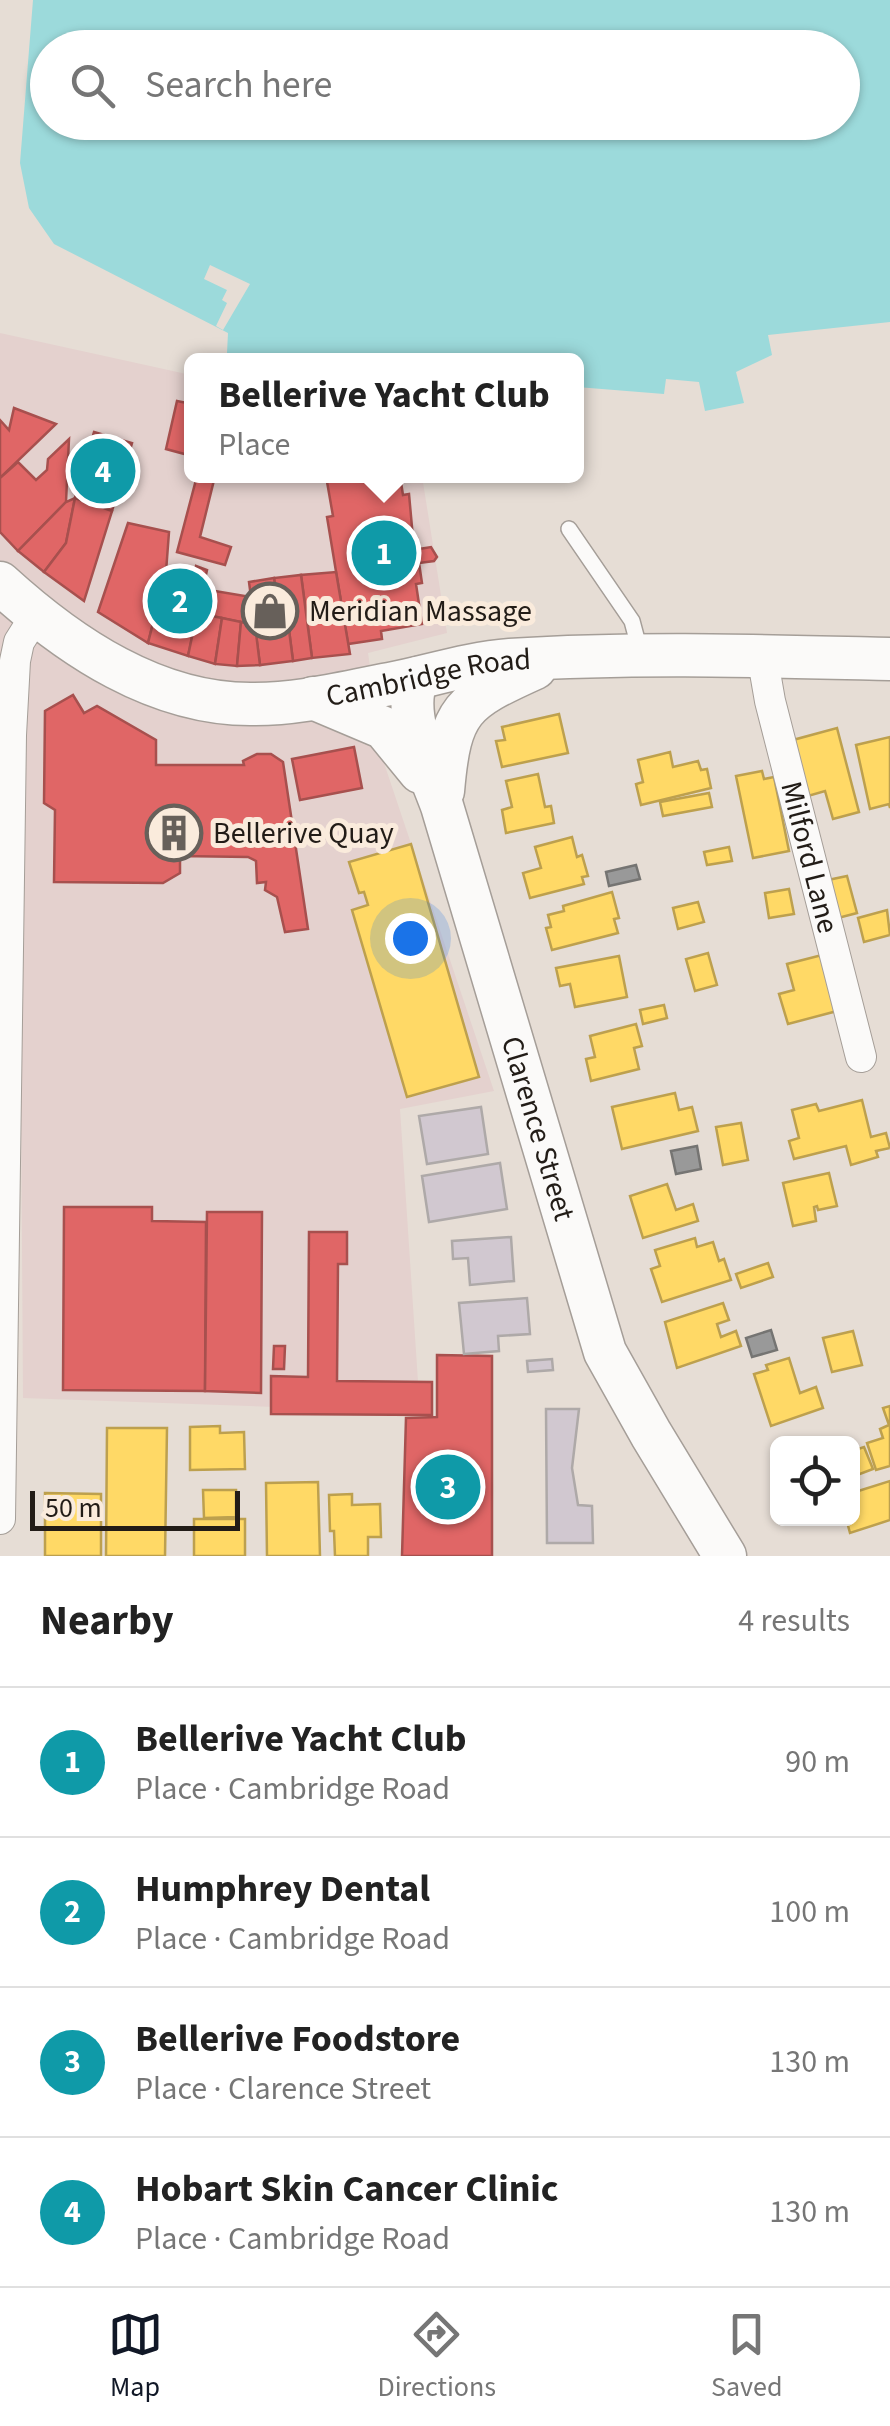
<!DOCTYPE html>
<meta charset="utf-8">
<style>
:root{--surface:#fff;--page:#f2f2f2;--text:#222;--muted:#767676;--line:#e0e0e0;--accent:#111827}
body{margin:0;font-family:"Source Sans 3",sans-serif;background:var(--page);color:var(--text)}
.controls{position:absolute;right:30px;bottom:30px;display:grid;overflow:hidden;border-radius:15px;box-shadow:0 2px 8px #0004}
.controls button{width:90px;height:90px;display:grid;place-items:center;padding:0;border:0;border-bottom:2px solid var(--line);background:var(--surface);color:var(--text);font:50px sans-serif}
.scale{position:absolute;left:30px;bottom:25px;width:210px;box-sizing:border-box;padding-left:10px;border:5px solid #221c17;border-top:0;font-size:28px;line-height:35px;white-space:nowrap;color:#221c17;-webkit-text-stroke:8px #faebdc;paint-order:stroke}
.you{position:absolute;left:410px;top:938px;width:35px;height:35px;margin:-25px;border:8px solid #fff;border-radius:50%;background:#1a73e8;box-shadow:0 0 0 15px #1a73e833}
.badge{display:grid;place-items:center;width:65px;height:65px;border-radius:50%;background:var(--accent);color:#fff;font-size:32px;font-weight:700}
.pin{position:absolute;translate:-50% -50%;border:5px solid #fff;box-shadow:0 2px 10px #0006}
.popup{position:absolute;left:184px;top:353px;width:400px;height:130px;box-sizing:border-box;display:grid;place-content:center;border-radius:15px;background:var(--surface);filter:drop-shadow(0 2px 8px #0005);font-size:32px;white-space:nowrap;color:var(--muted)}
.popup b{font-size:38px;color:var(--text)}
.popup::after{content:'';position:absolute;left:50%;top:100%;margin-left:-20px;border:20px solid transparent;border-top-color:var(--surface)}
.list{margin:0;padding:0;list-style:none}
h2{display:flex;justify-content:space-between;align-items:center;height:130px;margin:0;padding:0 40px;font-size:42px}
h2 small{font-size:32px;font-weight:400;color:var(--muted)}
.list li{display:grid;grid-template-columns:65px 1fr auto;gap:30px;align-items:center;box-sizing:border-box;height:150px;padding:0 40px;border-top:2px solid var(--line)}
.list b{display:block;font-size:38px;white-space:nowrap}
.list p{margin:0;font-size:32px;white-space:nowrap;color:var(--muted)}
.list em{font-size:32px;font-style:normal;color:var(--muted)}
.icon{flex:none;width:55px;height:55px;fill:none;stroke:currentColor;stroke-width:2;stroke-linecap:round;stroke-linejoin:round}
.map{position:relative;flex:none;width:890px;height:1556px;overflow:hidden}
.search{position:absolute;background:var(--surface);box-shadow:0 2px 8px #0004;left:30px;right:30px;top:30px;height:110px;display:flex;align-items:center;gap:25px;box-sizing:border-box;padding:0 35px;border-radius:55px;color:var(--muted);font-size:38px}
.sheet{height:730px;background:var(--surface)}
nav{display:flex;justify-content:space-around;align-items:center;box-sizing:border-box;height:140px;border-top:2px solid var(--line);background:var(--surface);font-size:28px;color:var(--muted)}
nav a{display:grid;justify-items:center;gap:5px}
nav .on{color:var(--accent)}
.map>svg:first-child{display:block}
</style>
<div class="map">
<svg width="890" height="1556" viewBox="0 0 890 1556">
<rect width="100%" height="100%" fill="#e6ddd5"/>
<path fill="#e4d1ce" d="M 0,333 L 191,375 L 192,476 L 422,476 L 447,633 L 368,653 L 384,763 L 494,1091 L 400,1109 L 420,1412 L 23,1398 L 20,941 L 0,936 Z"/>
<path fill="#9cdadb" fill-rule="evenodd" d="M 33,0 L 890,0 L 890,322 L 768,335 L 772,355 L 736,372 L 744,403 L 705,411 L 699,382 L 666,379 L 664,394 L 577,387 L 576,360 L 279,360 L 227,353 L 228,333 L 54,244 L 29,208 L 20,163 ZM 48,48 L 842,48 L 842,122 L 48,122 Z"/>
<path fill="#e6ddd5" d="M 210,265 L 250,284 L 223,330 L 216,326 L 227,303 L 222,300 L 227,290 L 204,279 Z"/>
<g fill="#ffd966" stroke="#bda04e" stroke-width="2.5">
<path d="M 559,714 L 568,753 L 502,767 L 496,741 L 505,740 L 502,727 Z"/>
<path d="M 837,728 L 859,812 L 833,819 L 825,791 L 808,796 L 793,740 Z"/>
<path d="M 890,737 L 890,808 L 889,804 L 870,809 L 856,745 Z"/>
<path d="M 670,752 L 673,767 L 698,761 L 701,770 L 707,769 L 711,788 L 641,805 L 636,784 L 643,782 L 638,760 Z"/>
<path d="M 762,771 L 764,779 L 774,777 L 789,851 L 753,858 L 736,776 Z"/>
<path d="M 538,774 L 545,807 L 551,806 L 554,823 L 506,833 L 502,810 L 512,807 L 506,781 Z"/>
<path d="M 709,793 L 712,807 L 663,816 L 660,802 Z"/>
<path d="M 572,837 L 577,857 L 582,855 L 588,876 L 582,877 L 584,884 L 530,898 L 523,873 L 541,868 L 535,847 Z"/>
<path d="M 411,844 L 479,1077 L 407,1097 L 352,910 L 368,905 L 364,892 L 359,893 L 349,862 Z"/>
<path d="M 729,847 L 732,861 L 707,865 L 704,852 Z"/>
<path d="M 847,876 L 857,913 L 838,918 L 828,880 Z"/>
<path d="M 789,889 L 794,914 L 769,918 L 765,893 Z"/>
<path d="M 612,892 L 619,918 L 614,919 L 618,933 L 552,950 L 546,928 L 551,927 L 548,915 L 564,911 L 563,906 Z"/>
<path d="M 698,902 L 704,922 L 678,929 L 673,908 Z"/>
<path d="M 887,910 L 890,935 L 864,942 L 858,918 Z"/>
<path d="M 708,953 L 717,985 L 695,991 L 686,959 Z"/>
<path d="M 822,955 L 837,1011 L 788,1024 L 779,994 L 794,990 L 787,964 Z"/>
<path d="M 619,956 L 627,997 L 575,1007 L 570,984 L 560,986 L 556,968 Z"/>
<path d="M 664,1005 L 667,1018 L 643,1024 L 640,1010 Z"/>
<path d="M 636,1024 L 642,1046 L 634,1048 L 639,1069 L 591,1081 L 586,1059 L 595,1057 L 590,1036 Z"/>
<path d="M 675,1093 L 679,1110 L 692,1107 L 698,1131 L 622,1149 L 612,1107 Z"/>
<path d="M 862,1100 L 871,1137 L 886,1133 L 890,1148 L 876,1151 L 878,1157 L 851,1165 L 846,1146 L 794,1159 L 789,1141 L 799,1138 L 792,1110 L 816,1104 L 819,1111 Z"/>
<path d="M 741,1123 L 748,1160 L 723,1165 L 716,1127 Z"/>
<path d="M 829,1173 L 837,1206 L 818,1210 L 817,1206 L 814,1207 L 816,1221 L 793,1226 L 783,1183 Z"/>
<path d="M 667,1184 L 676,1210 L 693,1204 L 698,1221 L 643,1238 L 630,1196 Z"/>
<path d="M 695,1238 L 697,1247 L 713,1242 L 719,1261 L 724,1259 L 731,1280 L 662,1302 L 651,1269 L 660,1266 L 655,1250 Z"/>
<path d="M 768,1263 L 773,1277 L 741,1288 L 736,1274 Z"/>
<path d="M 723,1303 L 729,1320 L 717,1324 L 721,1337 L 736,1331 L 741,1346 L 677,1368 L 665,1322 Z"/>
<path d="M 853,1331 L 862,1365 L 832,1372 L 823,1338 Z"/>
<path d="M 789,1358 L 800,1393 L 816,1387 L 823,1408 L 771,1426 L 754,1374 L 768,1370 L 766,1365 Z"/>
<path d="M 890,1406 L 890,1466 L 876,1470 L 867,1443 L 883,1438 L 880,1429 L 889,1425 L 883,1408 Z"/>
<path d="M 220,1426 L 220,1433 L 244,1432 L 245,1469 L 190,1470 L 190,1427 Z"/>
<path d="M 107,1428 L 167,1428 L 165,1556 L 106,1556 Z"/>
<path d="M 864,1447 L 873,1469 L 852,1477 L 852,1451 Z"/>
<path d="M 890,1481 L 890,1520 L 850,1533 L 846,1518 L 852,1518 L 852,1493 Z"/>
<path d="M 318,1482 L 320,1556 L 267,1556 L 266,1483 Z"/>
<path d="M 203,1490 L 236,1490 L 236,1517 L 204,1518 Z"/>
<path d="M 45,1493 L 101,1494 L 101,1556 L 45,1556 Z"/>
<path d="M 352,1494 L 352,1505 L 380,1504 L 381,1537 L 368,1537 L 368,1556 L 335,1556 L 334,1531 L 330,1531 L 329,1495 Z"/>
<rect x="194" y="1519" width="51" height="37"/>
</g>
<g fill="#e06666" stroke="#a7504e" stroke-width="2.5">
<path d="M 177,401 L 192,404 L 192,456 L 166,449 Z"/>
<path d="M 14,408 L 56,424 L 0,478 L 0,420 L 9,430 Z"/>
<path d="M 94,432 L 132,443 L 112,511 L 75,498 Z"/>
<path d="M 69,439 L 66,502 L 18,551 L 0,532 L 0,478 L 18,462 L 36,480 L 47,470 L 48,459 Z"/>
<path d="M 197,476 L 215,476 L 200,537 L 231,547 L 225,565 L 177,552 Z"/>
<path d="M 326,476 L 400,476 L 403,495 L 409,494 L 413,538 L 417,538 L 419,549 L 431,547 L 437,557 L 434,561 L 419,563 L 422,583 L 416,584 L 422,624 L 381,631 L 382,639 L 348,644 L 327,517 L 333,516 Z"/>
<path d="M 75,498 L 66,543 L 44,572 L 18,551 L 66,502 Z"/>
<path d="M 75,498 L 112,511 L 84,601 L 44,572 L 66,543 Z"/>
<path d="M 128,523 L 169,532 L 166,572 L 148,643 L 98,612 Z"/>
<path d="M 196,566 L 207,570 L 188,656 L 148,643 L 166,572 L 194,576 Z"/>
<path d="M 336,572 L 350,654 L 312,658 L 301,575 Z"/>
<path d="M 301,575 L 312,658 L 293,661 L 284,591 L 276,592 L 274,578 Z"/>
<path d="M 274,578 L 276,592 L 284,591 L 293,661 L 260,665 L 249,582 Z"/>
<path d="M 203,589 L 251,597 L 255,625 L 197,613 Z"/>
<path d="M 197,613 L 222,618 L 215,664 L 188,656 Z"/>
<path d="M 222,618 L 241,622 L 237,666 L 215,664 Z"/>
<path d="M 241,622 L 255,625 L 260,665 L 237,666 Z"/>
<path d="M 73,695 L 84,713 L 97,706 L 156,740 L 156,765 L 244,765 L 243,761 L 257,754 L 271,754 L 283,762 L 308,929 L 285,932 L 277,897 L 265,890 L 266,882 L 257,883 L 256,861 L 248,857 L 180,856 L 180,873 L 163,883 L 54,882 L 55,810 L 44,803 L 45,711 Z"/>
<path d="M 354,747 L 362,788 L 300,800 L 292,759 Z"/>
<path d="M 64,1207 L 152,1207 L 152,1221 L 206,1222 L 205,1391 L 63,1390 Z"/>
<path d="M 207,1212 L 262,1212 L 261,1393 L 205,1391 Z"/>
<path d="M 309,1232 L 347,1232 L 347,1264 L 338,1264 L 337,1381 L 432,1382 L 432,1415 L 271,1414 L 271,1376 L 308,1377 Z"/>
<path d="M 274,1346 L 285,1346 L 284,1369 L 273,1369 Z"/>
<path d="M 437,1355 L 492,1356 L 492,1556 L 402,1556 L 406,1418 L 437,1417 Z"/>
</g>
<g fill="#999" stroke="#757472" stroke-width="2.5">
<path d="M 636,865 L 640,879 L 609,886 L 606,872 Z"/>
<path d="M 697,1146 L 701,1169 L 676,1174 L 671,1151 Z"/>
<path d="M 771,1330 L 777,1350 L 752,1357 L 746,1338 Z"/>
</g>
<g fill="#d1c8d0" stroke="#aea9a8" stroke-width="2.5">
<path d="M 481,1107 L 488,1154 L 427,1164 L 419,1116 Z"/>
<path d="M 500,1163 L 507,1209 L 429,1222 L 422,1176 Z"/>
<path d="M 511,1237 L 514,1281 L 470,1285 L 468,1258 L 453,1259 L 452,1241 Z"/>
<path d="M 527,1298 L 530,1334 L 498,1336 L 499,1351 L 464,1354 L 459,1303 Z"/>
<path d="M 552,1359 L 553,1370 L 528,1372 L 527,1361 Z"/>
<path d="M 546,1409 L 579,1409 L 572,1468 L 578,1505 L 592,1506 L 593,1543 L 547,1543 Z"/>
</g>
<g fill="none" stroke-linecap="round" stroke-linejoin="round">
<g stroke="#a59e98" stroke-width="18">
<path id="lane" d="M 569,529 L 632,621 L 640,651"/>
</g>
<g stroke="#a59e98" stroke-width="32">
<g id="street">
<path id="s1" d="M 762,655 L 770,701 L 861,1057"/>
<path d="M 0,1519 L 11,735 L 15,661 L 19,642 L 36,615"/>
</g>
</g>
<g stroke="#a59e98" stroke-width="45">
<g id="secondary">
<path id="s2" d="M 0,583 C 69,646 157,706 255,704 C 301,704 346,692 390,684 C 430,676 469,663 510,660 C 637,652 763,656 890,659"/>
<path id="s3" d="M 418,678 C 400,711 430,773 442,806 L 605,1352 L 651,1434 L 725,1556"/>
<path d="M 313,698 L 384,728 L 420,772"/>
<path d="M 443,791 C 450,709 462,701 535,668"/>
</g>
</g>
<use href="#lane" stroke="#fbfaf9" stroke-width="15"/>
<use href="#street" stroke="#fbfaf9" stroke-width="30"/>
<use href="#secondary" stroke="#fbfaf9" stroke-width="42"/>
</g>
<defs>
<g id="shop-ring" transform="scale(2.875)"><circle r="9.5" fill="#faebdc" stroke="#67605a" stroke-width="1.5"/><path d="M-5-2.5h2.3a2.7 3.5 0 0 1 5.4 0H5L5.5 6h-11ZM-1.5-2.5h3a1.5 2.3 0 0 0-3 0Z" fill="#67605a"/></g>
<g id="building-ring" transform="scale(2.875)"><circle r="9.5" fill="#faebdc" stroke="#67605a" stroke-width="1.5"/><path d="M-4-6H4V6H1V3H-1V6H-4ZM-2.5-4.3h1.7v1.8h-1.7ZM.8-4.3h1.7v1.8H.8ZM-2.5-1h1.7V.8h-1.7ZM.8-1h1.7V.8H.8Z" fill="#67605a"/></g>
</defs>
<g fill-rule="evenodd">
<use href="#shop-ring" x="270" y="611"/>
<use href="#building-ring" x="174" y="833"/>
</g>
<g text-anchor="middle" dominant-baseline="central" stroke-width="10" stroke-linejoin="round" paint-order="stroke">
<g font-size="30" fill="#221c17" stroke="#faebdc" text-anchor="start">
<text x="309" y="611">Meridian Massage</text>
<text x="213" y="833">Bellerive Quay</text>
</g>
<g font-size="30" fill="#221c17" stroke="#faebdc">
<text stroke="none"><textPath href="#s2" startOffset="465">Cambridge Road</textPath></text>
<text stroke="none"><textPath href="#s1" startOffset="208">Milford Lane</textPath></text>
<text stroke="none"><textPath href="#s3" startOffset="470">Clarence Street</textPath></text>
</g>
</g>
</svg>
<div class="controls">
<button><svg class="icon" aria-label="locate" viewBox="0 0 24 24"><circle cx="12" cy="12" r="6"/><path d="M12 2v4M12 18v4M2 12h4M18 12h4"/></svg></button>
</div>
<div class="scale">50 m</div>
<div class="you"></div>
<div class="pin badge" style="left:384px;top:553px;background:#0f9aa8">1</div>
<div class="popup"><b>Bellerive Yacht Club</b>Place</div>
<div class="pin badge" style="left:180px;top:601px;background:#0f9aa8">2</div>
<div class="pin badge" style="left:448px;top:1487px;background:#0f9aa8">3</div>
<div class="pin badge" style="left:103px;top:471px;background:#0f9aa8">4</div>
<div class="search"><svg class="icon" aria-label="search" viewBox="0 0 24 24"><circle cx="10" cy="10" r="6"/><path d="M15 15l6 6"/></svg>Search here</div>
</div>
<section class="sheet">
<h2>Nearby<small>4 results</small></h2>
<ul class="list">
<li><span class="badge" style="background:#0f9aa8">1</span><div><b>Bellerive Yacht Club</b><p>Place · Cambridge Road</p></div><em>90 m</em></li>
<li><span class="badge" style="background:#0f9aa8">2</span><div><b>Humphrey Dental</b><p>Place · Cambridge Road</p></div><em>100 m</em></li>
<li><span class="badge" style="background:#0f9aa8">3</span><div><b>Bellerive Foodstore</b><p>Place · Clarence Street</p></div><em>130 m</em></li>
<li><span class="badge" style="background:#0f9aa8">4</span><div><b>Hobart Skin Cancer Clinic</b><p>Place · Cambridge Road</p></div><em>130 m</em></li>
</ul>
</section>
<nav>
<a class="on"><svg class="icon" aria-label="map" viewBox="0 0 24 24"><path d="M3 6l6-2 6 2 6-2v14l-6 2-6-2-6 2zM9 4v14M15 6v14"/></svg>Map</a>
<a><svg class="icon" aria-label="directions" viewBox="0 0 24 24"><path d="M12 3l9 9-9 9-9-9zM9 14v-3h6M13 9l2 2-2 2"/></svg>Directions</a>
<a><svg class="icon" aria-label="saved" viewBox="0 0 24 24"><path d="M7 4h10v16l-5-4-5 4z"/></svg>Saved</a>
</nav>
